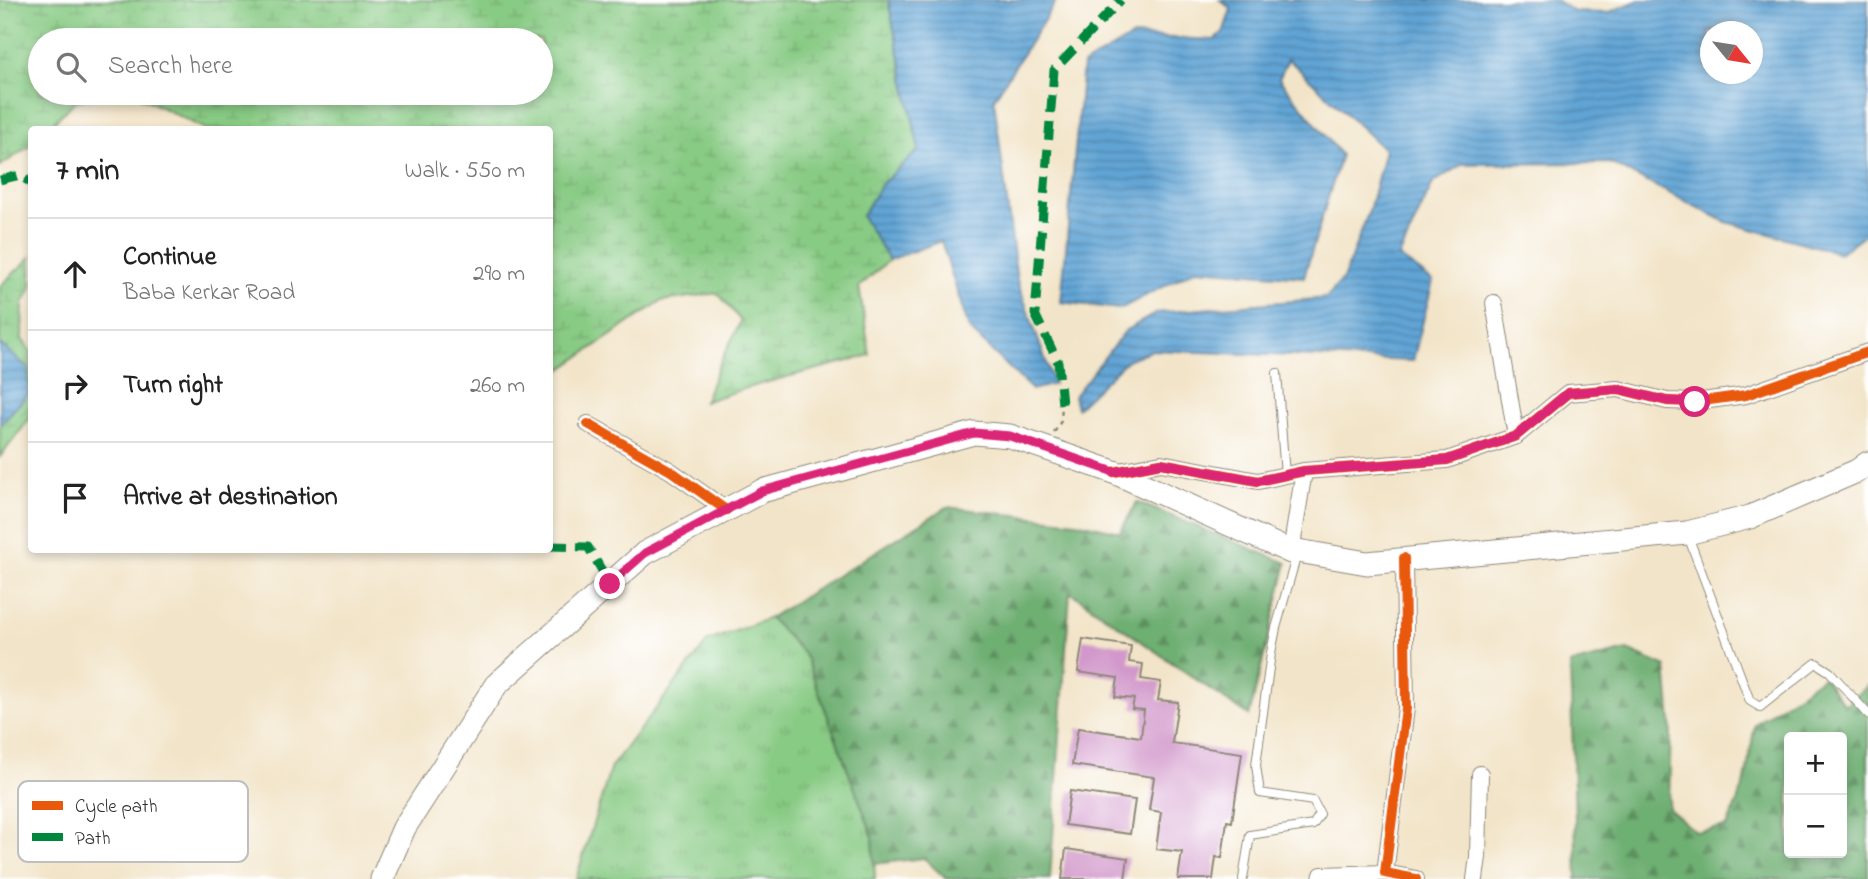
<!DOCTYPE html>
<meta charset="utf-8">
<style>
:root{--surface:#fff;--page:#f2f2f2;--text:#222;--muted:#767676;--line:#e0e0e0}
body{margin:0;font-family:"Indie Flower",sans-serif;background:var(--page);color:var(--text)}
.controls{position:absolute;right:21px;bottom:21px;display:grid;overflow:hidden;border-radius:7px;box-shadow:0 4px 10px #0003}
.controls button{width:63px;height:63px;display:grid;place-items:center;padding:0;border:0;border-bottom:2px solid var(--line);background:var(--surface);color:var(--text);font:35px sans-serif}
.compass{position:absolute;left:1700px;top:21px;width:63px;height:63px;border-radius:50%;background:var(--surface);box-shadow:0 4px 10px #0003;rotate:120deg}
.stop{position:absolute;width:21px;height:21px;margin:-16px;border:5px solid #db2777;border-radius:50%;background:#fff}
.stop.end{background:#db2777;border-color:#fff;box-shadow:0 2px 7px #0008}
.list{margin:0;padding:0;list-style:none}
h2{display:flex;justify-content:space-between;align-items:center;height:91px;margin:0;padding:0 28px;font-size:30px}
h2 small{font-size:23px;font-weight:400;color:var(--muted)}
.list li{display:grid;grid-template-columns:46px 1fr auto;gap:21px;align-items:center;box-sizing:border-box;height:112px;padding:0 28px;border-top:2px solid var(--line)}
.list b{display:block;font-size:26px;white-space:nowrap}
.list p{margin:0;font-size:23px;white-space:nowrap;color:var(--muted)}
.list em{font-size:23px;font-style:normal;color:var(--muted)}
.icon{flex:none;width:38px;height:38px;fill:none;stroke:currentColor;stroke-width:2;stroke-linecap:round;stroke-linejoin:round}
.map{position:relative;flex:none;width:1868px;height:879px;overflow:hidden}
.search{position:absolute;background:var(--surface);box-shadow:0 4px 10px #0003;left:28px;top:28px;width:525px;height:77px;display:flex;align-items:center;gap:18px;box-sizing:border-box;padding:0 24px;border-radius:38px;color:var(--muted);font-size:26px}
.panel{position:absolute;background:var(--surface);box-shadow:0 4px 10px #0003;left:28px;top:126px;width:525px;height:427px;border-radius:7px}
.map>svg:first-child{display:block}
</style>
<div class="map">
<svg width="1868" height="879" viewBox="0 0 1868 879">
<defs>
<pattern id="grass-tufts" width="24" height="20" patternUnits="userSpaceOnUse" patternTransform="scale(1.75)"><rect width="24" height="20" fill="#88cb84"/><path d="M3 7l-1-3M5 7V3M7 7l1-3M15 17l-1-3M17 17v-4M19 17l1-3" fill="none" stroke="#76ae72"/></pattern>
<pattern id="forest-firs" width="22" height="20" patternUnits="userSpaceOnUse" patternTransform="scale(1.75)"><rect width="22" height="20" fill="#6eaf72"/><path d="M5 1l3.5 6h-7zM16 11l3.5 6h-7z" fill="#5b8f5e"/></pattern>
<pattern id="wetland-marsh" width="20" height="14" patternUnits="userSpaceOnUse" patternTransform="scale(1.75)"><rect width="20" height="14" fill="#88cb84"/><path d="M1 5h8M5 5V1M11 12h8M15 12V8" fill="none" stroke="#76ae72"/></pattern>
<pattern id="water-rules" width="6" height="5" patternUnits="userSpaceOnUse" patternTransform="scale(1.75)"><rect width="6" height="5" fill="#61a4d5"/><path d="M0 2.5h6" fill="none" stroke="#5086ad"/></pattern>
</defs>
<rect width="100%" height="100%" fill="#fff"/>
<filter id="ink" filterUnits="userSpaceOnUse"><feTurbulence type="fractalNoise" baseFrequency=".0143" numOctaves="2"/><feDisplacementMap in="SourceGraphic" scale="14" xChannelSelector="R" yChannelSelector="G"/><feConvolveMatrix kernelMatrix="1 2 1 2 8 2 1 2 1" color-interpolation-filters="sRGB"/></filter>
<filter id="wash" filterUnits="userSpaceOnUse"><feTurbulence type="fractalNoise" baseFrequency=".00686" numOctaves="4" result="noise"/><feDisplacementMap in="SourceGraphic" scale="28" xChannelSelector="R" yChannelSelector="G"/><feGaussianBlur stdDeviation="1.57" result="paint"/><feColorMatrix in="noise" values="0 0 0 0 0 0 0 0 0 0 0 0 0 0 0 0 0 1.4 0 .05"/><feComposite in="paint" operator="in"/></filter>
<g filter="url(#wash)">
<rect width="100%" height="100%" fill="#f2e4c8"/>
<path fill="url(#grass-tufts)" stroke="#5a7b58" stroke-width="2" d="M 770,618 L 805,655 L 873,837 L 875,879 L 576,879 L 611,767 L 708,641 Z"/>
<g fill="url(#forest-firs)" stroke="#4c6d4e" stroke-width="2" fill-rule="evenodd">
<path d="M 1137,502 L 1287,563 L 1249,716 L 1070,592 L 1050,879 L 946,879 L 924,858 L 874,864 L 873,837 L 805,655 L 770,618 L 947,507 L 1076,522 L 1120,532 Z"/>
<path d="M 1627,650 L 1666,667 L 1671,722 L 1669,809 L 1696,832 L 1727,827 L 1745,782 L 1755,724 L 1823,677 L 1845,705 L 1868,685 L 1868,879 L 1575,879 L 1577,878 L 1570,664 ZM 1789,737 L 1842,737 L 1842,853 L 1789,853 Z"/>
</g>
<g fill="url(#wetland-marsh)" stroke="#5a7b58" stroke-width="2">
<path d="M 0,0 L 888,0 L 919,150 L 881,185 L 862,216 L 889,260 L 859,287 L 870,355 C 815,371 758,382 704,402 L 718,367 L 741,321 L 718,293 L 661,301 L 550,377 L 550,130 L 205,129 L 133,93 L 541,93 L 541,40 L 40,40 L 40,93 L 121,93 L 75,101 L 47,129 L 32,130 L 31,145 L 0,166 Z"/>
<path d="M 31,257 L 31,288 L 23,303 L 22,339 L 31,352 L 31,417 L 0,457 L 0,425 L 28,394 L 28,368 L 0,344 L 0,286 Z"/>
</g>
<g fill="url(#water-rules)" stroke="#466880" stroke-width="2" fill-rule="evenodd">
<path d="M 888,0 L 1057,0 L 994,99 L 1017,280 L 1054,384 L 1032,390 L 969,329 L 941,241 L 889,260 L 862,216 L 881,185 L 919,150 Z"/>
<path d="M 1220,0 L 1555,0 L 1575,12 L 1607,13 L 1639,0 L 1868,0 L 1868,232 L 1840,253 L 1726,222 L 1610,163 L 1463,164 L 1433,183 L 1399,257 L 1433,281 L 1413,361 L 1152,350 L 1127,360 L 1077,408 L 1074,396 L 1126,330 L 1157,313 L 1326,298 L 1343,279 L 1369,211 L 1385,150 L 1288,59 L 1279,79 L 1341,155 L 1304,277 L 1197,269 L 1120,309 L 1061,302 L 1083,65 L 1133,36 L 1214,40 L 1223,33 L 1231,9 ZM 1710,32 L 1752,32 L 1752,74 L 1710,74 Z"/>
<path d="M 0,344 L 28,368 L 28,394 L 0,425 Z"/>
</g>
<g id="blocks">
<g fill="#d298cb">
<path d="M 1083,639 L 1131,646 L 1129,662 L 1143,664 L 1141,679 L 1161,682 L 1158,700 L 1178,702 L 1172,743 L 1242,753 L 1232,822 L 1227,821 L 1222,858 L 1216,857 L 1213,879 L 1178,879 L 1182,852 L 1156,849 L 1161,812 L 1149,810 L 1154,777 L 1072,765 L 1078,728 L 1141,737 L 1144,710 L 1132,709 L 1134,699 L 1115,697 L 1118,678 L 1078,672 Z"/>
<path d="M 1070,791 L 1135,800 L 1130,834 L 1065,825 Z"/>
<path d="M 1066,849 L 1128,858 L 1125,879 L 1062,879 Z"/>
</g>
</g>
</g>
<g filter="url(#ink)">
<use href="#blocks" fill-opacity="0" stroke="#8e887a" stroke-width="2"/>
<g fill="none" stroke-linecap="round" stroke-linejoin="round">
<g stroke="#8e887a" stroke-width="10">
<g id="service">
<path d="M 1277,373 L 1285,475"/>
<path d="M 1688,536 L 1750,701 L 1760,707 L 1816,663 L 1830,672 L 1868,714"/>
<path d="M 1243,879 L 1250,835 L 1313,825 L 1320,814 L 1313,801 L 1260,793 L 1256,765 L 1271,653 L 1276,628 L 1297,554"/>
</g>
</g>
<g stroke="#8e887a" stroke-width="18">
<g id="minor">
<path d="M 1494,303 L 1516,436"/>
<path d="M 588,424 L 671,471 L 726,510"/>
<path d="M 1114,472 L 1161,463 L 1258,481 L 1304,471 L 1447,460 L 1516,436 L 1568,393 L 1618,389 L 1667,401 L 1695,402 L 1746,395 L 1868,352"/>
<path d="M 1291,552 L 1304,471"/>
<path d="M 1404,558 L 1406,708 L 1385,873 L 1416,879"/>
<path d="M 1321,879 L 1322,875 L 1385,873"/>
<path d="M 1475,879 L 1478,857 L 1480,774"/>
</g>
</g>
<g stroke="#8e887a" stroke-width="25">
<path id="secondary" d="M 382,879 L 404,828 L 496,685 L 645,553 L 762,491 L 974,433 L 1010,436 L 1114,472 L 1291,552 L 1298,551 L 1367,563 L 1687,533 L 1750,517 L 1857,471 L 1868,463"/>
</g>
<path stroke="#8e887a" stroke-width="2.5" stroke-dasharray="5 5" stroke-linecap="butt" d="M 1054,433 L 1061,421 L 1062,404"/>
<use href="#service" stroke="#fff" stroke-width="8"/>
<use href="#minor" stroke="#fff" stroke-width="16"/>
<use href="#secondary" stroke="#fff" stroke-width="23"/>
<g stroke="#00873e" stroke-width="9" stroke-dasharray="18 9" stroke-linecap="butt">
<path d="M 0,180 L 20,175 L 32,184"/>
<path d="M 1062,404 L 1058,362 L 1035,314 L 1054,70 L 1121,0"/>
<path d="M 550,546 L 588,547 L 610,584"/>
</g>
<g stroke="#fff" stroke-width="15">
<g id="cycleway">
<path d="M 588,424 L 671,471 L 726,510"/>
<path d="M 1114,472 L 1161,463 L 1258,481 L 1304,471 L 1447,460 L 1516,436 L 1568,393 L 1618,389 L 1667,401 L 1695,402 L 1746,395 L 1868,352"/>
<path d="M 1404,558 L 1406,708 L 1385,873 L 1416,879"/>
</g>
</g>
<use href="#cycleway" stroke="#e8590c" stroke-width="10"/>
</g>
</g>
<g fill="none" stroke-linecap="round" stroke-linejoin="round" filter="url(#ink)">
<path stroke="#db2777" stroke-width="9" d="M 610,584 L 645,553 L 762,491 L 974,433 L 1010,436 L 1114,472 L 1161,463 L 1258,481 L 1304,471 L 1447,460 L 1516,436 L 1568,393 L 1618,389 L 1667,401 L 1695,402"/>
</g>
<rect x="18" y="781" width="230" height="81" rx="10" fill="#fff" stroke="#bfbfbf" stroke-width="2"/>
<rect x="32" y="801" width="31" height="9" fill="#e8590c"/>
<rect x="32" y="833" width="31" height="8" fill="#00873e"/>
<g font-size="19" fill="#2b2b2b">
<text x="75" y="812">Cycle path</text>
<text x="75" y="844">Path</text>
</g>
</svg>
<div class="controls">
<button>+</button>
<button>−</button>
</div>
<svg class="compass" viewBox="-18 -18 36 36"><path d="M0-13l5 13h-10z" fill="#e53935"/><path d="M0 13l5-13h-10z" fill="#767676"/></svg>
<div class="stop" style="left:1695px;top:402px"></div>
<div class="stop end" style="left:610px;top:584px"></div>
<div class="search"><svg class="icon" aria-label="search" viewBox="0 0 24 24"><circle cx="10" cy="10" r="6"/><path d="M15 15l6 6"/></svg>Search here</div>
<section class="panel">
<h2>7 min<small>Walk · 550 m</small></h2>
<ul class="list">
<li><svg class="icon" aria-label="ahead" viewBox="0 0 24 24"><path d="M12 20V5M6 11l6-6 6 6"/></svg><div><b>Continue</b><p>Baba Kerkar Road</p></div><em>290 m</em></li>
<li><svg class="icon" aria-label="right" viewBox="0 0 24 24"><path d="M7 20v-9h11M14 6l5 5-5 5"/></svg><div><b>Turn right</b></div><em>260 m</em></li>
<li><svg class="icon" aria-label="arrive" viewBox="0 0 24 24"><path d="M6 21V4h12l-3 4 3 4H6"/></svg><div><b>Arrive at destination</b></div></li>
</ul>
</section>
</div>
